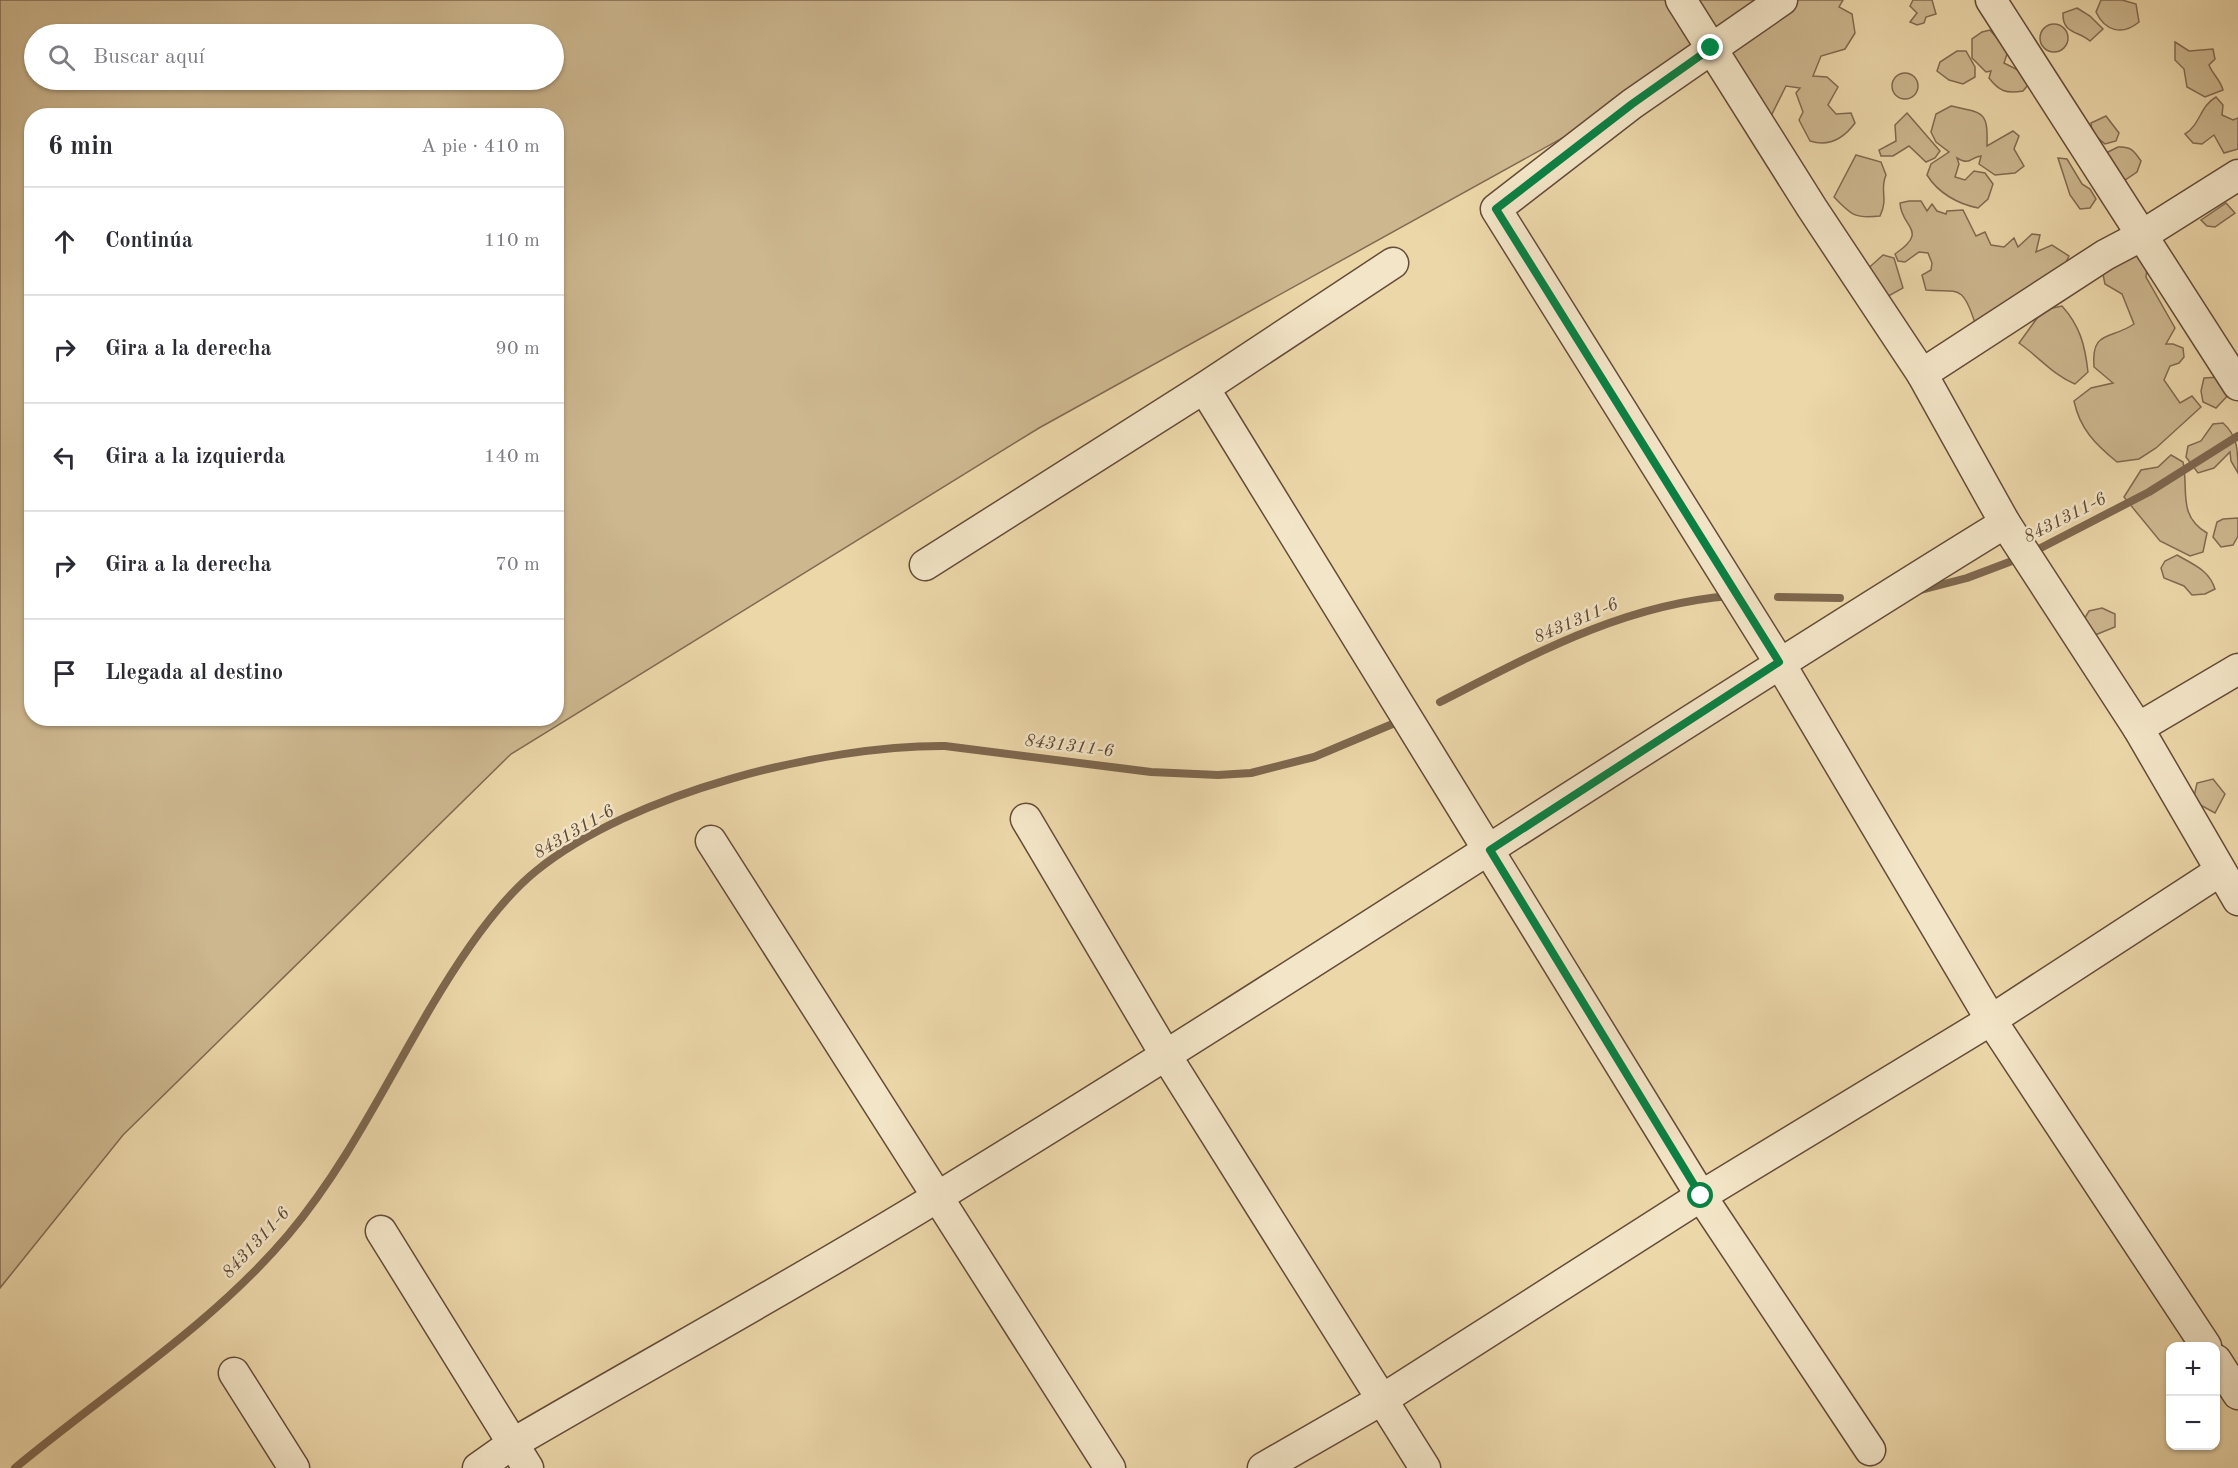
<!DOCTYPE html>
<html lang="es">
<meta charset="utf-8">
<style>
:root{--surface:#fff;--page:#f7f7f7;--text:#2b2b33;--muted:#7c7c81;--line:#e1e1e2}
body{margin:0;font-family:"Old Standard TT",serif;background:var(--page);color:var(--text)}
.controls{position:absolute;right:18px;bottom:18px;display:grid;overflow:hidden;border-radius:12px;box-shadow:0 2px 4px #0004}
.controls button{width:54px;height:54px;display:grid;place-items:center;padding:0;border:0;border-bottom:2px solid var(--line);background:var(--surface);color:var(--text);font:30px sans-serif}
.stop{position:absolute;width:18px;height:18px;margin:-14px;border:4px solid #0b8043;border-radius:50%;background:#fff}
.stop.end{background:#0b8043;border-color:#fff;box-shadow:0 2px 6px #0008}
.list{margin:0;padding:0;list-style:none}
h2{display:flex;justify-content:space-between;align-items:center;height:78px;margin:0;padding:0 24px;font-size:26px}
h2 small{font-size:20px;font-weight:400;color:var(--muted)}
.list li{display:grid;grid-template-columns:39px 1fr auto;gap:18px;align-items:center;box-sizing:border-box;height:108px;padding:0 24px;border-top:2px solid var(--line)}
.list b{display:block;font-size:22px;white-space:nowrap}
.list em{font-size:20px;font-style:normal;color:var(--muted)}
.icon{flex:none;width:33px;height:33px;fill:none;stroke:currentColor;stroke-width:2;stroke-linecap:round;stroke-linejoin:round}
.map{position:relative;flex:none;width:2238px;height:1468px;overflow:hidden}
.search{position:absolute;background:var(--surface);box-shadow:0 2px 4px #0004;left:24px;top:24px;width:540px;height:66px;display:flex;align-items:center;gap:15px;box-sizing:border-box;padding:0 21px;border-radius:33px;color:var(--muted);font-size:22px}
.panel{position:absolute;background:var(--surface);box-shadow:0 2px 4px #0004;left:24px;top:108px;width:540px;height:618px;border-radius:24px}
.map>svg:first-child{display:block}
</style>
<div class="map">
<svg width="2238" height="1468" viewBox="0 0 2238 1468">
<rect width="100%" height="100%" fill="#ecd7a9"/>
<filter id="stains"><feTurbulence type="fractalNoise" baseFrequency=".00333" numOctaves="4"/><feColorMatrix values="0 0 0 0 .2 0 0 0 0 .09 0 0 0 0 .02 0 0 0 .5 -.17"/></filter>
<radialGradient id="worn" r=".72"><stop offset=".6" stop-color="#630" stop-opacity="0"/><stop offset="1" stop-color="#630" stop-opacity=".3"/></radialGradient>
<g fill="#cdb78f" stroke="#826a50" stroke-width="1.5" fill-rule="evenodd">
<path d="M 0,0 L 1843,0 L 1839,7 L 1852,14 L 1855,33 L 1845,49 L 1821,56 L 1813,76 L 1827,77 L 1838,87 L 1828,105 L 1836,114 L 1851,113 L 1855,123 C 1844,138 1829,147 1810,141 L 1799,120 L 1803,112 L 1796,93 L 1800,88 L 1786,86 L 1768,122 L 1723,49 L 1039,428 L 511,754 L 123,1135 L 0,1288 ZM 34,34 L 554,34 L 554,80 L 34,80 ZM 32,116 L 556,116 L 556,718 L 32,718 Z"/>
<path d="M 1913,0 L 1932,0 L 1936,14 L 1926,17 L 1924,23 L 1917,25 L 1910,22 L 1917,13 L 1910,6 Z"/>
<path d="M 2101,0 L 2122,0 L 2136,4 L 2139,22 C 2122,36 2105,31 2096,12 Z"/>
<path d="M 2077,8 L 2090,16 L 2103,29 L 2090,41 C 2079,31 2062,34 2063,13 Z"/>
<circle cx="2054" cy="38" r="14"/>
<path d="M 1990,30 L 2008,51 L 2004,63 L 2022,72 L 2028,85 L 2023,91 C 2006,94 1999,91 1989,78 L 1991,71 L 1986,72 L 1972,58 L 1972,39 L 1982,32 Z"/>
<path d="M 2175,42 L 2189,51 L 2213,49 L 2215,59 L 2209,65 C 2213,75 2220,79 2223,90 L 2205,97 L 2187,87 L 2184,69 L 2175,60 Z"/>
<path d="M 1957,51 L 1966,51 L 1975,67 L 1975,77 L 1963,84 L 1949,80 L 1937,71 L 1940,62 Z"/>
<circle cx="1905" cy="86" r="13"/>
<path d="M 2216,97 L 2223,105 L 2222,115 L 2233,120 L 2238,118 L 2238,149 L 2224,153 L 2214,135 L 2202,144 L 2193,143 L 2185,134 C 2200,125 2200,106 2216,97 Z"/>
<path d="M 1951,106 C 1984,113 1988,111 1987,146 L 2013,131 L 2019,136 L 2014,149 L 2024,166 L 2015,173 L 1995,175 L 1979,164 L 1981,156 C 1970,157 1971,166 1957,158 L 1959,164 L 1955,177 L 1965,180 L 1974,171 L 1985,173 L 1993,184 L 1988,199 L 1978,208 C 1958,204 1938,193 1927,175 L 1931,164 L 1949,152 L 1936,142 L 1931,132 L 1936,114 Z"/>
<path d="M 1907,113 L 1940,151 L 1935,158 L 1926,162 L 1909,146 L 1893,156 L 1881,156 L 1879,150 L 1896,141 L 1895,125 Z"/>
<path d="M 2106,116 L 2119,133 L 2116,141 L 2105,144 L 2092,133 L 2091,123 Z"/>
<path d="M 2118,147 C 2131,146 2134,151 2141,161 L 2137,172 L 2125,180 L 2110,165 L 2108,152 Z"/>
<path d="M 1856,155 L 1881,162 L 1886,175 C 1879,191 1889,197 1880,216 C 1855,219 1851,215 1834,197 Z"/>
<path d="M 2058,158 L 2067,159 L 2082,184 L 2090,189 L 2096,199 L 2090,208 L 2080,209 L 2070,195 Z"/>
<path d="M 1909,201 L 1921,201 L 1927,211 L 1932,204 L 1937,211 L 1946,214 L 1947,211 L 1963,210 L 1976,236 L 1985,232 L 1991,245 L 2004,247 L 2014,238 L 2018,247 L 2032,234 L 2040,235 L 2036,252 L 2052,245 L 2069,256 L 2063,269 L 1975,323 C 1962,282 1957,293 1926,290 L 1922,275 L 1931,270 L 1932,263 L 1928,253 L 1919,252 L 1905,262 L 1898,261 L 1895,254 C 1930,230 1901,228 1900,203 Z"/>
<path d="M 2226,203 L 2235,213 L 2215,227 L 2207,226 L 2201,220 Z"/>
<path d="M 1883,255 L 1894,258 L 1903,288 L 1883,299 L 1863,273 Z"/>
<path d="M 2136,255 L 2147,269 L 2146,277 L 2175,328 L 2166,344 L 2173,344 L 2183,348 L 2184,357 L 2179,363 L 2170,366 L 2164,380 L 2180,403 L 2192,396 L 2201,407 L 2156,448 L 2139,459 L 2117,462 C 2095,444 2080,429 2074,401 L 2091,388 L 2113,383 L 2094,367 C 2091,329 2111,340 2134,324 L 2122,294 L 2105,284 L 2101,265 Z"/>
<path d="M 2062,306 C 2080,326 2085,345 2088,372 L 2075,384 C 2053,375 2039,357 2019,343 L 2043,310 Z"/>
<path d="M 2221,377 L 2232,391 L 2216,408 L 2203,402 L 2201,391 L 2204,378 Z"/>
<path d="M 2223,423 C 2238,436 2238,451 2238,473 L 2231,461 L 2230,452 L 2214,468 L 2198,473 L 2186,457 L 2188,446 L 2201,441 L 2213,424 Z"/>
<path d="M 2171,455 L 2183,462 C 2189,490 2177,515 2207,533 L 2203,552 L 2190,556 L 2160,541 L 2124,497 L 2141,470 L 2158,467 Z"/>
<path d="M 2238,518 L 2238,536 L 2233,545 L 2221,547 L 2213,537 L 2217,522 L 2223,519 Z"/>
<path d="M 2177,555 C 2194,565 2209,570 2215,589 L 2205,594 L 2192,595 L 2184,586 L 2164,578 L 2161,568 L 2165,561 Z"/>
<path d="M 2102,608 L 2115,614 L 2115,627 L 2095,635 L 2083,621 L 2089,611 Z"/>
<path d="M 2213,779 L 2225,794 L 2215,813 L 2193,801 L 2197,783 Z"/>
</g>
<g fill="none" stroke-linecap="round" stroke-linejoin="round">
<g stroke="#7e674e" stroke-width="8">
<path d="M 2031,553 L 2149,492 L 2238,436"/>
<path d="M 1917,591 L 1967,578 L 2020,558"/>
<path d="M 1778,597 L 1840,598"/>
<path d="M 1440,702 C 1534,654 1624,604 1731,596"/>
<path d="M 15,1468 C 106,1392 211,1326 288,1235 C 362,1147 405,1039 470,946 C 489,919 510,892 536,871 C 632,793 823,745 945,746 L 1151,772 L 1218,775 L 1251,773 L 1314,757 L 1402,720"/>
</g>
<g stroke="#644c38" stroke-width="33">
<g id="street">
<path d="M 1782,0 L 1632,104 L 1496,209 L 1779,662 L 1991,1020 L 2206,1346"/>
<path d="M 1991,0 L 2238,385"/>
<path d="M 1922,374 L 2105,255 L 2141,236 L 2238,175"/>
<path d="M 1204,388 L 1701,1196 L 1870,1450"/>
<path d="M 2005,523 L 2138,728"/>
<path d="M 925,565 L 1204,388 L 1393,263"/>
<path d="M 2238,669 L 2138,728 L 2238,900"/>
<path d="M 1026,819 L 1165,1054 L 1425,1468"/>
<path d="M 711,841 L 1110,1468"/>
<path d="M 381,1231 L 528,1468"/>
<path d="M 2216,1360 L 2238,1394"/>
<path d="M 234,1373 L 294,1468"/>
<path d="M 478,1468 L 512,1444 C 654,1361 799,1282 939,1196 C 1298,977 1647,743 2005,523 L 1922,374 L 1812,208 L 1681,0"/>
<path d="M 1263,1468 L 1383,1399 L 1701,1196 L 1991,1020 L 2220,871"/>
</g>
</g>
<use href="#street" stroke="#f3e5c7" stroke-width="30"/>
</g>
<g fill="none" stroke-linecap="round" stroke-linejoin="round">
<path stroke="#0b8043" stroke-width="8" d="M 1701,1196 L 1490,850 L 1779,662 L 1496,209 L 1632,104 L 1711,48"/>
</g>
<g text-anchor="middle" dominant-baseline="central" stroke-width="5" stroke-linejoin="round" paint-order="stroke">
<g font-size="18" font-style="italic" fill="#604835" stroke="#f3e5c7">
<text transform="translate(2065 518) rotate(-27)">8431311-6</text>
<text transform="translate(1576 621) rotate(-23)">8431311-6</text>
<text transform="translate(1069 746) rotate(7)">8431311-6</text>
<text transform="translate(574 832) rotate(-30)">8431311-6</text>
<text transform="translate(256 1243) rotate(-47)">8431311-6</text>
</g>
</g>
<rect width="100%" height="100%" filter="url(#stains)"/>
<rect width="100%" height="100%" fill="url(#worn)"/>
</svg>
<div class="controls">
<button>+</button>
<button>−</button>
</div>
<div class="stop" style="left:1701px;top:1196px"></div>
<div class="stop end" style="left:1711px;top:48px"></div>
<div class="search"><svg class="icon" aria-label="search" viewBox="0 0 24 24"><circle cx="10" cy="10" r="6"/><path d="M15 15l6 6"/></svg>Buscar aquí</div>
<section class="panel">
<h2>6 min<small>A pie · 410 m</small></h2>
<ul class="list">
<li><svg class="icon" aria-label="ahead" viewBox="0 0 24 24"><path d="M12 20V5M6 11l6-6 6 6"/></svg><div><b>Continúa</b></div><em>110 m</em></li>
<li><svg class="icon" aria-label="right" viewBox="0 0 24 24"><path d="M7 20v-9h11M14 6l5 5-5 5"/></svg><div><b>Gira a la derecha</b></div><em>90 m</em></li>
<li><svg class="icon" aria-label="left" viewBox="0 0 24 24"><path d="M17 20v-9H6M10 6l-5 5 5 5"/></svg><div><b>Gira a la izquierda</b></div><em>140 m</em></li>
<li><svg class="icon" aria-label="right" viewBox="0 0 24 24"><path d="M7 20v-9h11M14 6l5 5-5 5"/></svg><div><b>Gira a la derecha</b></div><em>70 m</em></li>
<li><svg class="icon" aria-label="arrive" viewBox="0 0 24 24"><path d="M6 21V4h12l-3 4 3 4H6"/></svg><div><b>Llegada al destino</b></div></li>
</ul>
</section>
</div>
